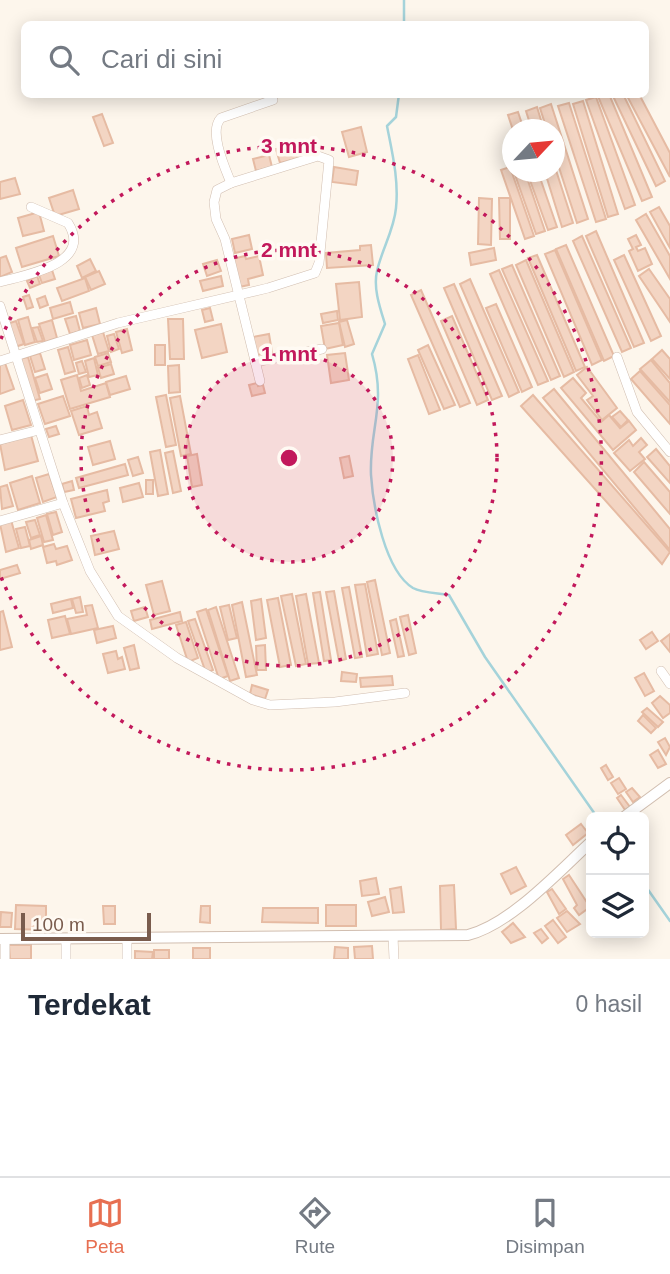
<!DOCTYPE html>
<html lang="id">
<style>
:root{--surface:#fff;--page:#f6f6f7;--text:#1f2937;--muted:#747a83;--line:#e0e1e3;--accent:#e76f51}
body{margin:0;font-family:Helvetica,sans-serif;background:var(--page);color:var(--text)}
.controls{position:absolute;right:21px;bottom:21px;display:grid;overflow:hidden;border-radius:10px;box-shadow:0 4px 18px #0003}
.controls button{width:63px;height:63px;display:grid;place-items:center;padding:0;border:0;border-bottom:2px solid var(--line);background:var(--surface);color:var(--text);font:35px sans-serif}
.compass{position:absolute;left:502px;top:119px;width:63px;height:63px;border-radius:50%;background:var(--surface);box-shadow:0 4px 18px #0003;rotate:64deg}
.scale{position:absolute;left:21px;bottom:18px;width:130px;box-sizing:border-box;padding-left:7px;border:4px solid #7a5c4d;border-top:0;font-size:19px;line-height:24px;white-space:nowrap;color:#7a5c4d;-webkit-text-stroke:5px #fffaf3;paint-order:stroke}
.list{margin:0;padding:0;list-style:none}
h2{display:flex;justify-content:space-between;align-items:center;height:91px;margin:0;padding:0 28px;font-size:30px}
h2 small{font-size:23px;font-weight:400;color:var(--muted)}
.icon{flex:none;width:38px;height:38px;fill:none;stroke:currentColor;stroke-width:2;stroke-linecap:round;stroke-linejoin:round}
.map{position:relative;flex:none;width:670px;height:959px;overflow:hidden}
.search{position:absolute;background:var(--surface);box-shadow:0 4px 18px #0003;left:21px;right:21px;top:21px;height:77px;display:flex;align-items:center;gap:18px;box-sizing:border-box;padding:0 24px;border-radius:10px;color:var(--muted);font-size:26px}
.sheet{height:217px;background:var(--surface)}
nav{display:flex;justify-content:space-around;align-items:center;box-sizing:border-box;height:98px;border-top:2px solid var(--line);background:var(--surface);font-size:19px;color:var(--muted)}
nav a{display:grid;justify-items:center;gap:4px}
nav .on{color:var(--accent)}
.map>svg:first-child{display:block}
</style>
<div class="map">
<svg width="670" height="959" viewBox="0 0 670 959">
<rect width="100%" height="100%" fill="#fdf6ec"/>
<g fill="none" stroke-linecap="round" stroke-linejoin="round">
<g stroke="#a5d3da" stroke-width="2.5">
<path d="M 404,24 L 404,0"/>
<path d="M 399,94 L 396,117 L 387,126 C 392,152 399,180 396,208 C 394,230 382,249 377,271 C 373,288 380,308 385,324 L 372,354 C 387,405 369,429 371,475 C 373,506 385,571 413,588 C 422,593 439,593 449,595 L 485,657 L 597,817"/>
<path d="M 644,884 L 670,921"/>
</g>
</g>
<g fill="#f3d5c3" stroke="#e6bba3" stroke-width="2">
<path d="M 597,94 L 609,94 L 652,197 L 642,201 Z"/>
<path d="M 612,94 L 623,94 L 665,181 L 656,186 Z"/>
<path d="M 626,94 L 639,94 L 670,153 L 670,177 Z"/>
<path d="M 596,97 L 635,205 L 625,209 L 586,100 Z"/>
<path d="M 583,101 L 618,214 L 608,217 L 573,104 Z"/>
<path d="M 569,103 L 606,219 L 596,222 L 558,106 Z"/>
<path d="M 551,104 L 588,219 L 577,223 L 554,152 L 554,130 L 547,130 L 540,108 Z"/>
<path d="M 537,107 L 544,130 L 532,130 L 526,111 Z"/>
<path d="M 518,112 L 524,130 L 513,130 L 508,115 Z"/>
<path d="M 102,114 L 113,143 L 104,146 L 93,117 Z"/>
<path d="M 361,127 L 367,152 L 349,157 L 342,132 Z"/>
<path d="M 299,144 L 303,157 L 280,163 L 276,149 Z"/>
<path d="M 269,155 L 272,167 L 256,171 L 253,159 Z"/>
<path d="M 554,164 L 573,223 L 562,227 L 545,172 L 554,172 Z"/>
<path d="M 334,167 L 358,171 L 356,185 L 332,182 Z"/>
<path d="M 510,167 L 534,236 L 525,239 L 501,170 Z"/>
<path d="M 514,172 L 525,172 L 545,231 L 536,234 Z"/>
<path d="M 527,172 L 538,172 L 557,227 L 548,230 Z"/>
<path d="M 15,178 L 20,194 L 0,199 L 0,182 Z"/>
<path d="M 73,190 L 79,209 L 55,216 L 49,198 Z"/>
<path d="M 479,198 L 492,199 L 491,245 L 478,244 Z"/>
<path d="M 499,198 L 510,198 L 510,239 L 500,239 Z"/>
<path d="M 659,207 L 670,226 L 670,248 L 650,212 Z"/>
<path d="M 39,212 L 44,231 L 23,236 L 18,218 Z"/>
<path d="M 646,214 L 670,256 L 670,279 L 636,220 Z"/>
<path d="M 596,231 L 644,343 L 634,347 L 586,236 Z"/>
<path d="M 249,235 L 252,249 L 235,253 L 232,239 Z"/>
<path d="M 636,235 L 641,245 L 636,247 L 638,251 L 645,248 L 652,264 L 638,271 L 629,251 L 633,249 L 628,239 Z"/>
<path d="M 53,236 L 59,256 L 22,267 L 16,248 Z"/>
<path d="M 582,236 L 631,348 L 622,352 L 573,241 Z"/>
<path d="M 371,245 L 373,265 L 327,268 L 326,253 L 360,250 L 360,246 Z"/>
<path d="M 566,245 L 614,356 L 604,361 L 556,249 Z"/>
<path d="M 494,248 L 496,260 L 471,265 L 469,253 Z"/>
<path d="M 555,250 L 602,360 L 592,365 L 545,254 Z"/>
<path d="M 537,255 L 585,367 L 576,371 L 528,258 Z"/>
<path d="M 624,255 L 661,336 L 651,341 L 614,260 Z"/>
<path d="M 6,256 L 12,272 L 0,277 L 0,258 Z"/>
<path d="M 245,256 L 246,259 L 259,256 L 263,275 L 248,279 L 249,285 L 239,287 L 232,259 Z"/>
<path d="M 90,259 L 96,271 L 82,278 L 77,266 Z"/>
<path d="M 217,260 L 221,271 L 207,276 L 203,264 Z"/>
<path d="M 526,260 L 574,372 L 564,377 L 516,265 Z"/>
<path d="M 512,265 L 560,376 L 551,380 L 502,269 Z"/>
<path d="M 649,269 L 670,299 L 670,322 L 639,276 Z"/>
<path d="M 52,270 L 55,279 L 42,283 L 39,275 Z"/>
<path d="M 499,270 L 548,381 L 538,385 L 490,274 Z"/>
<path d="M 99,271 L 105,284 L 91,290 L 85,277 Z"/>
<path d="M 37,276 L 40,284 L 30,288 L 27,281 Z"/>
<path d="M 221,276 L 223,286 L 203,291 L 200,281 Z"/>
<path d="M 85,278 L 89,291 L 62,301 L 57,288 Z"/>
<path d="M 470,279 L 519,392 L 509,397 L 460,284 Z"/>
<path d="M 359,282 L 362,317 L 340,320 L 336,284 Z"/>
<path d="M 454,284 L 502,396 L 492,400 L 444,288 Z"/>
<path d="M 421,290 L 470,403 L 460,407 L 411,295 Z"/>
<path d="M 29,295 L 33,307 L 27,309 L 23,297 Z"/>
<path d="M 45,296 L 48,305 L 40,308 L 37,299 Z"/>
<path d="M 70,302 L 73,313 L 53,319 L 50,308 Z"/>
<path d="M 496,304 L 532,387 L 522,392 L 486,308 Z"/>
<path d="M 96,308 L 100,324 L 83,328 L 79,313 Z"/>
<path d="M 210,308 L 213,320 L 205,322 L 202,310 Z"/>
<path d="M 337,311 L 338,320 L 323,323 L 321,314 Z"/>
<path d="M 76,316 L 80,331 L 70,334 L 65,319 Z"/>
<path d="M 452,316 L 488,400 L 477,405 L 441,321 Z"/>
<path d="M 28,317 L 35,342 L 25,345 L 18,320 Z"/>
<path d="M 168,319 L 183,319 L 184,359 L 170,359 Z"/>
<path d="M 52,320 L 57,338 L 45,342 L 39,324 Z"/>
<path d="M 347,320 L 354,344 L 345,347 L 339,322 Z"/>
<path d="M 16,321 L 24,344 L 15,347 L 7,324 Z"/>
<path d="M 339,323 L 343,345 L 325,349 L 321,326 Z"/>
<path d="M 221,324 L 227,352 L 202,358 L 195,330 Z"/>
<path d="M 38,327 L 43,341 L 37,342 L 32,328 Z"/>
<path d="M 127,329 L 132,350 L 122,353 L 116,332 Z"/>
<path d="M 103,332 L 109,351 L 98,354 L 92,335 Z"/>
<path d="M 114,334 L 119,349 L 111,352 L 107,336 Z"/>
<path d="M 269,334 L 272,352 L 257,355 L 253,337 Z"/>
<path d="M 87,340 L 91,355 L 74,360 L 70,345 Z"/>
<rect x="155" y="345" width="10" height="20"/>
<path d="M 428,345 L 455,405 L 444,409 L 418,350 Z"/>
<path d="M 68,347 L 75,371 L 65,374 L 58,350 Z"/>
<path d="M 662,350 L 670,359 L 670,379 L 652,359 Z"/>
<path d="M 40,353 L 45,369 L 35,372 L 30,356 Z"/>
<path d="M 108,353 L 111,362 L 98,366 L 95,357 Z"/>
<path d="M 345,353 L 349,380 L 331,383 L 327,355 Z"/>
<path d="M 418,355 L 440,410 L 429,414 L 408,359 Z"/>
<path d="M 28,357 L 40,399 L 31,401 L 19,359 Z"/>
<path d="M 94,358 L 98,375 L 89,377 L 85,361 Z"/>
<path d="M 651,360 L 670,383 L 670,402 L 640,369 Z"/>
<path d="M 82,361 L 86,372 L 79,374 L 76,363 Z"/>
<path d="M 5,363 L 14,389 L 0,394 L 0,364 Z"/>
<path d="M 111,364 L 114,374 L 101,378 L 98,368 Z"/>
<path d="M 179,365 L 180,392 L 169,393 L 168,366 Z"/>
<path d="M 587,367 L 617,408 L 602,420 L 587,400 L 593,396 L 577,375 Z"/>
<path d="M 640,371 L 670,405 L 670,424 L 631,379 Z"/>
<path d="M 47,374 L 52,389 L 40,393 L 35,378 Z"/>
<path d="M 77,375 L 81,391 L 106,383 L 110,397 L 70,409 L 61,380 Z"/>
<path d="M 87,375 L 90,385 L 82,388 L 79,378 Z"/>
<path d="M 126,376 L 130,389 L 110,395 L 106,382 Z"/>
<path d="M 573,378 L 586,393 L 581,398 L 601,422 L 609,415 L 620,428 L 629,421 L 636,430 L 613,450 L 561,388 Z"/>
<path d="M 257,383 L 258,386 L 263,385 L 265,393 L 252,396 L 249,385 Z"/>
<path d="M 554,389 L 670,529 L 670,550 L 543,398 Z"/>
<path d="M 166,395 L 176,445 L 166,447 L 156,397 Z"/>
<path d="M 533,395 L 670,552 L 662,564 L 521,406 Z"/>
<path d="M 63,396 L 70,416 L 45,424 L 38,404 Z"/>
<path d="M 180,396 L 191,454 L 181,456 L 170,398 Z"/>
<path d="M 23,400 L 31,425 L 12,430 L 5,406 Z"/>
<path d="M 87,406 L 89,415 L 97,412 L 102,428 L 79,435 L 71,411 Z"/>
<path d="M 620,411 L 628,420 L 621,427 L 612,417 Z"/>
<path d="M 56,426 L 59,434 L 49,437 L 46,429 Z"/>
<path d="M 31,435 L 38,461 L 5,470 L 0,444 Z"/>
<path d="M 641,438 L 647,445 L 639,452 L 645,459 L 630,471 L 614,453 L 629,440 L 633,446 Z"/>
<path d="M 110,441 L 115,459 L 93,465 L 88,447 Z"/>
<path d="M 656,449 L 670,466 L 670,483 L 647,457 Z"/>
<path d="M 160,450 L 168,494 L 158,496 L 150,452 Z"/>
<path d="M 173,451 L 181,491 L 173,493 L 165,453 Z"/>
<path d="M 197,454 L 202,485 L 192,487 L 187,456 Z"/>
<path d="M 349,456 L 353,476 L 344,478 L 340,458 Z"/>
<path d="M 138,457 L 143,473 L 133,476 L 128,460 Z"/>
<path d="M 644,462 L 670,492 L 670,514 L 634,472 Z"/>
<path d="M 125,464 L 128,475 L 79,488 L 76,478 Z"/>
<path d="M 49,474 L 57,497 L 43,502 L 36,478 Z"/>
<path d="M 32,476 L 40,503 L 18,510 L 10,483 Z"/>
<rect x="146" y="480" width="7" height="14"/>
<path d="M 72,481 L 74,490 L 64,492 L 62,484 Z"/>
<path d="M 139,483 L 143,497 L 123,502 L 120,488 Z"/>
<path d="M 7,485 L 13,506 L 2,509 L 0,487 Z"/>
<path d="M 107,490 L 109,501 L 103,503 L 105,511 L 76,518 L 71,499 Z"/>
<path d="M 56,512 L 62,532 L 53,535 L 47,514 Z"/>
<path d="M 46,515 L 53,540 L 44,542 L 37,518 Z"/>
<path d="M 11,520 L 19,548 L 6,552 L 0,524 Z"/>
<path d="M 35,520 L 40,535 L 31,538 L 26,522 Z"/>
<path d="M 25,527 L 30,546 L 21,548 L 16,529 Z"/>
<path d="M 114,531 L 119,549 L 95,555 L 91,536 Z"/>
<path d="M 41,536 L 43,545 L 31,549 L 29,540 Z"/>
<path d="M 54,544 L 56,549 L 67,546 L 72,560 L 57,565 L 56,561 L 47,563 L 43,547 Z"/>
<path d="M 17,565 L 20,573 L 0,579 L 0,570 Z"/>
<path d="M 375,580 L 390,653 L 382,655 L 367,582 Z"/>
<path d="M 162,581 L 170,611 L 154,615 L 146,585 Z"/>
<path d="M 365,584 L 378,654 L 367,656 L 355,585 Z"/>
<path d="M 349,587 L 362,657 L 355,658 L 342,588 Z"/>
<path d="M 334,591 L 346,659 L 339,661 L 326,592 Z"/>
<path d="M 320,592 L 331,660 L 324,661 L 313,593 Z"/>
<path d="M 292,594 L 306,664 L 296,666 L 281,596 Z"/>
<path d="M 306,594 L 319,663 L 308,664 L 296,596 Z"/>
<path d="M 80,597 L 83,612 L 76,613 L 72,599 Z"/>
<path d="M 278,598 L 291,665 L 280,667 L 267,600 Z"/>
<path d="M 71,599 L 73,608 L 53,613 L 51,604 Z"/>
<path d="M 261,599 L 266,638 L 256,640 L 251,601 Z"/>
<path d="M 242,602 L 257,675 L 246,677 L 232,605 Z"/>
<path d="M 92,605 L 98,628 L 71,634 L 67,619 L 87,615 L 85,606 Z"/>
<path d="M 229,605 L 237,638 L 228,640 L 220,607 Z"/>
<path d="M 145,607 L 148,617 L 134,621 L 131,611 Z"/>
<path d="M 216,607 L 239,678 L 230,681 L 208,610 Z"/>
<path d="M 206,609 L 228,676 L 219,679 L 197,612 Z"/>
<path d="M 3,611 L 12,647 L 0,650 L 0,612 Z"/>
<path d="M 180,612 L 182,621 L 152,629 L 150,620 Z"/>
<path d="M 408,615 L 416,653 L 409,655 L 400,617 Z"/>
<path d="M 65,616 L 70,634 L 52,638 L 48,620 Z"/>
<path d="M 195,619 L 213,670 L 206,673 L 188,621 Z"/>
<path d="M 396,619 L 404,656 L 398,657 L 390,621 Z"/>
<path d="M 186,622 L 198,658 L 188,662 L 176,625 Z"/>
<path d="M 113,626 L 116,638 L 97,643 L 94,630 Z"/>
<path d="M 652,632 L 658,641 L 646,649 L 640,640 Z"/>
<path d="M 670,634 L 670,652 L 661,641 Z"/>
<path d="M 134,645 L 139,668 L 130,670 L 124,648 Z"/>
<path d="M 265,645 L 266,670 L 257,670 L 256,646 Z"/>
<path d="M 116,651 L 118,659 L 122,657 L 125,669 L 108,673 L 103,654 Z"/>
<path d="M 342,672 L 357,674 L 356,682 L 341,681 Z"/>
<path d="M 644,673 L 654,691 L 645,696 L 635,678 Z"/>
<path d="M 392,676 L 393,685 L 361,687 L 360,678 Z"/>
<path d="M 252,685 L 268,690 L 265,699 L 250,694 Z"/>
<path d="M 660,696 L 670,705 L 670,713 L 663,718 L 652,703 Z"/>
<path d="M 647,708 L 663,722 L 658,727 L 642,712 Z"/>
<path d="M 643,715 L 656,728 L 651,733 L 638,721 Z"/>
<path d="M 665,738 L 670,747 L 666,755 L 658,742 Z"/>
<path d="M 658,750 L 666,764 L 658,768 L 650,755 Z"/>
<path d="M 606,765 L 613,777 L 608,780 L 601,768 Z"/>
<path d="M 619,778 L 626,789 L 618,794 L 611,783 Z"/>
<path d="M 632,788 L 640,797 L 633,802 L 626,792 Z"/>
<path d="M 621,795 L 630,807 L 625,810 L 617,798 Z"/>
<path d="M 581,824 L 588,833 L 573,845 L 566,835 Z"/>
<path d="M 516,867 L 526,886 L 511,894 L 501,874 Z"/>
<path d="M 569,875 L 590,907 L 579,915 L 574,908 L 577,905 L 563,879 Z"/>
<path d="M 376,878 L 379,894 L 362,896 L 360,881 Z"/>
<path d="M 454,885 L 456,929 L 441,930 L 440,886 Z"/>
<path d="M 401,887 L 404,912 L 393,913 L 390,889 Z"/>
<path d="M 552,889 L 566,909 L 559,914 L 547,892 Z"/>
<path d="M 385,897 L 389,912 L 372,916 L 368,902 Z"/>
<path d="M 16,905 L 46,906 L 46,930 L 15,929 Z"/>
<rect x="326" y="905" width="30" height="21"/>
<path d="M 103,906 L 115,906 L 115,924 L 104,924 Z"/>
<path d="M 201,906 L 210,906 L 210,923 L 200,922 Z"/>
<path d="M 263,908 L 318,908 L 318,923 L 262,922 Z"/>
<path d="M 567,911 L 580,924 L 567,932 L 557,918 Z"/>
<path d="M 1,912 L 12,913 L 11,927 L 0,927 Z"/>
<path d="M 553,920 L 566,937 L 558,943 L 545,926 Z"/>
<path d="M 513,923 L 525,937 L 511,943 L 502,932 Z"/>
<path d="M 541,929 L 548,938 L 542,943 L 534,933 Z"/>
<path d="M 9,945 L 31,945 L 31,959 L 10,959 Z"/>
<path d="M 372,946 L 373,959 L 355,959 L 354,947 Z"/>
<path d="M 335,947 L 348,948 L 348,959 L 334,959 Z"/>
<rect x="193" y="948" width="17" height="11"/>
<rect x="154" y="950" width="15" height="9"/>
<path d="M 135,951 L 153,952 L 152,959 L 135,959 Z"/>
</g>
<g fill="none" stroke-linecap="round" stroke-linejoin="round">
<g stroke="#d1beb0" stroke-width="10">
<g id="minor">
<path d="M 231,183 L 217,190 L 214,202 L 216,219 L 225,239 L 260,381"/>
<path d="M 0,282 C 25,275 94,264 68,223 L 31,207"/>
<path d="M 0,306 L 63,503 L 90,571 L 118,616 L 177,658 L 253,700 L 270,705 L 335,702 L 405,693"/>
<path d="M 617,357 L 637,412 L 670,452"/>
<path d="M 0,361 L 118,323 L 268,288 L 315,273 L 319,263 L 329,160 L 318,156 L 231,183 C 225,168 208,131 221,118 L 273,100"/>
<path d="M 255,362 L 322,349"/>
<path d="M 0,440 L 39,430"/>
<path d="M 0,521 L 63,503"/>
<path d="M 661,671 L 670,684"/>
<path d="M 393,936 L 394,959"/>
<path d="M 66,939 L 66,959"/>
<path d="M 127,939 L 127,959"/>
<path d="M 5,959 L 5,940"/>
</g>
</g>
<g stroke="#d1beb0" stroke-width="12">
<g id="tertiary">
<path d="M 624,817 L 670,783"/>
<path d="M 0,939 L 468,935 C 511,924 558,872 591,842"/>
</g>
</g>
<use href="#minor" stroke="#fff" stroke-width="9"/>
<use href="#tertiary" stroke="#fff" stroke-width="10"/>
</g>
<circle cx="289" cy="458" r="104" fill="#c2185b" fill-opacity=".12"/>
<g fill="none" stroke="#c2185b" stroke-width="3.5" stroke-dasharray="3.5 7">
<circle cx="289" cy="458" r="104"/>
<circle cx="289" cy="458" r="208"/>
<path d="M1 339A312 312 0 1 1 1 577"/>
</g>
<circle cx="289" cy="458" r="10" fill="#c2185b" stroke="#fffaf3" stroke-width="3.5"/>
<g font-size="21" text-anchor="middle" font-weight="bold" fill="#c2185b" stroke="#fffaf3" stroke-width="7" stroke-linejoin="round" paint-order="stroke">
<text x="289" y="153">3 mnt</text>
<text x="289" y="257">2 mnt</text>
<text x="289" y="361">1 mnt</text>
</g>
</svg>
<div class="controls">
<button><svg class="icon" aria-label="locate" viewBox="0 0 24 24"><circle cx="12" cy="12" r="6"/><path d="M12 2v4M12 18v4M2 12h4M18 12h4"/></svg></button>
<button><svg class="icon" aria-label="layers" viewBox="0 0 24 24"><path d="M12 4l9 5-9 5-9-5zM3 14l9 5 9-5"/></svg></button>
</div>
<svg class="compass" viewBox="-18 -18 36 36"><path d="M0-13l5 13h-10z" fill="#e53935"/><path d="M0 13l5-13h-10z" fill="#747a83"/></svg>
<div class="scale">100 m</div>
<div class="search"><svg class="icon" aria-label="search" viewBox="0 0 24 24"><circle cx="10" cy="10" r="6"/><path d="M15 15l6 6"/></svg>Cari di sini</div>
</div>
<section class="sheet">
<h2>Terdekat<small>0 hasil</small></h2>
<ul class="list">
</ul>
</section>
<nav>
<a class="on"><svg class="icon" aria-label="map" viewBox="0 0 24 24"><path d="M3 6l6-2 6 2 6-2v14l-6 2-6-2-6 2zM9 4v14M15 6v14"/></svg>Peta</a>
<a><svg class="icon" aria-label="directions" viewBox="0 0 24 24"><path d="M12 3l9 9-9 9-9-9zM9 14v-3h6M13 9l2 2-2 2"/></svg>Rute</a>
<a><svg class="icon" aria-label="saved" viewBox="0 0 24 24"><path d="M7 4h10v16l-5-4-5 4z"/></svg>Disimpan</a>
</nav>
